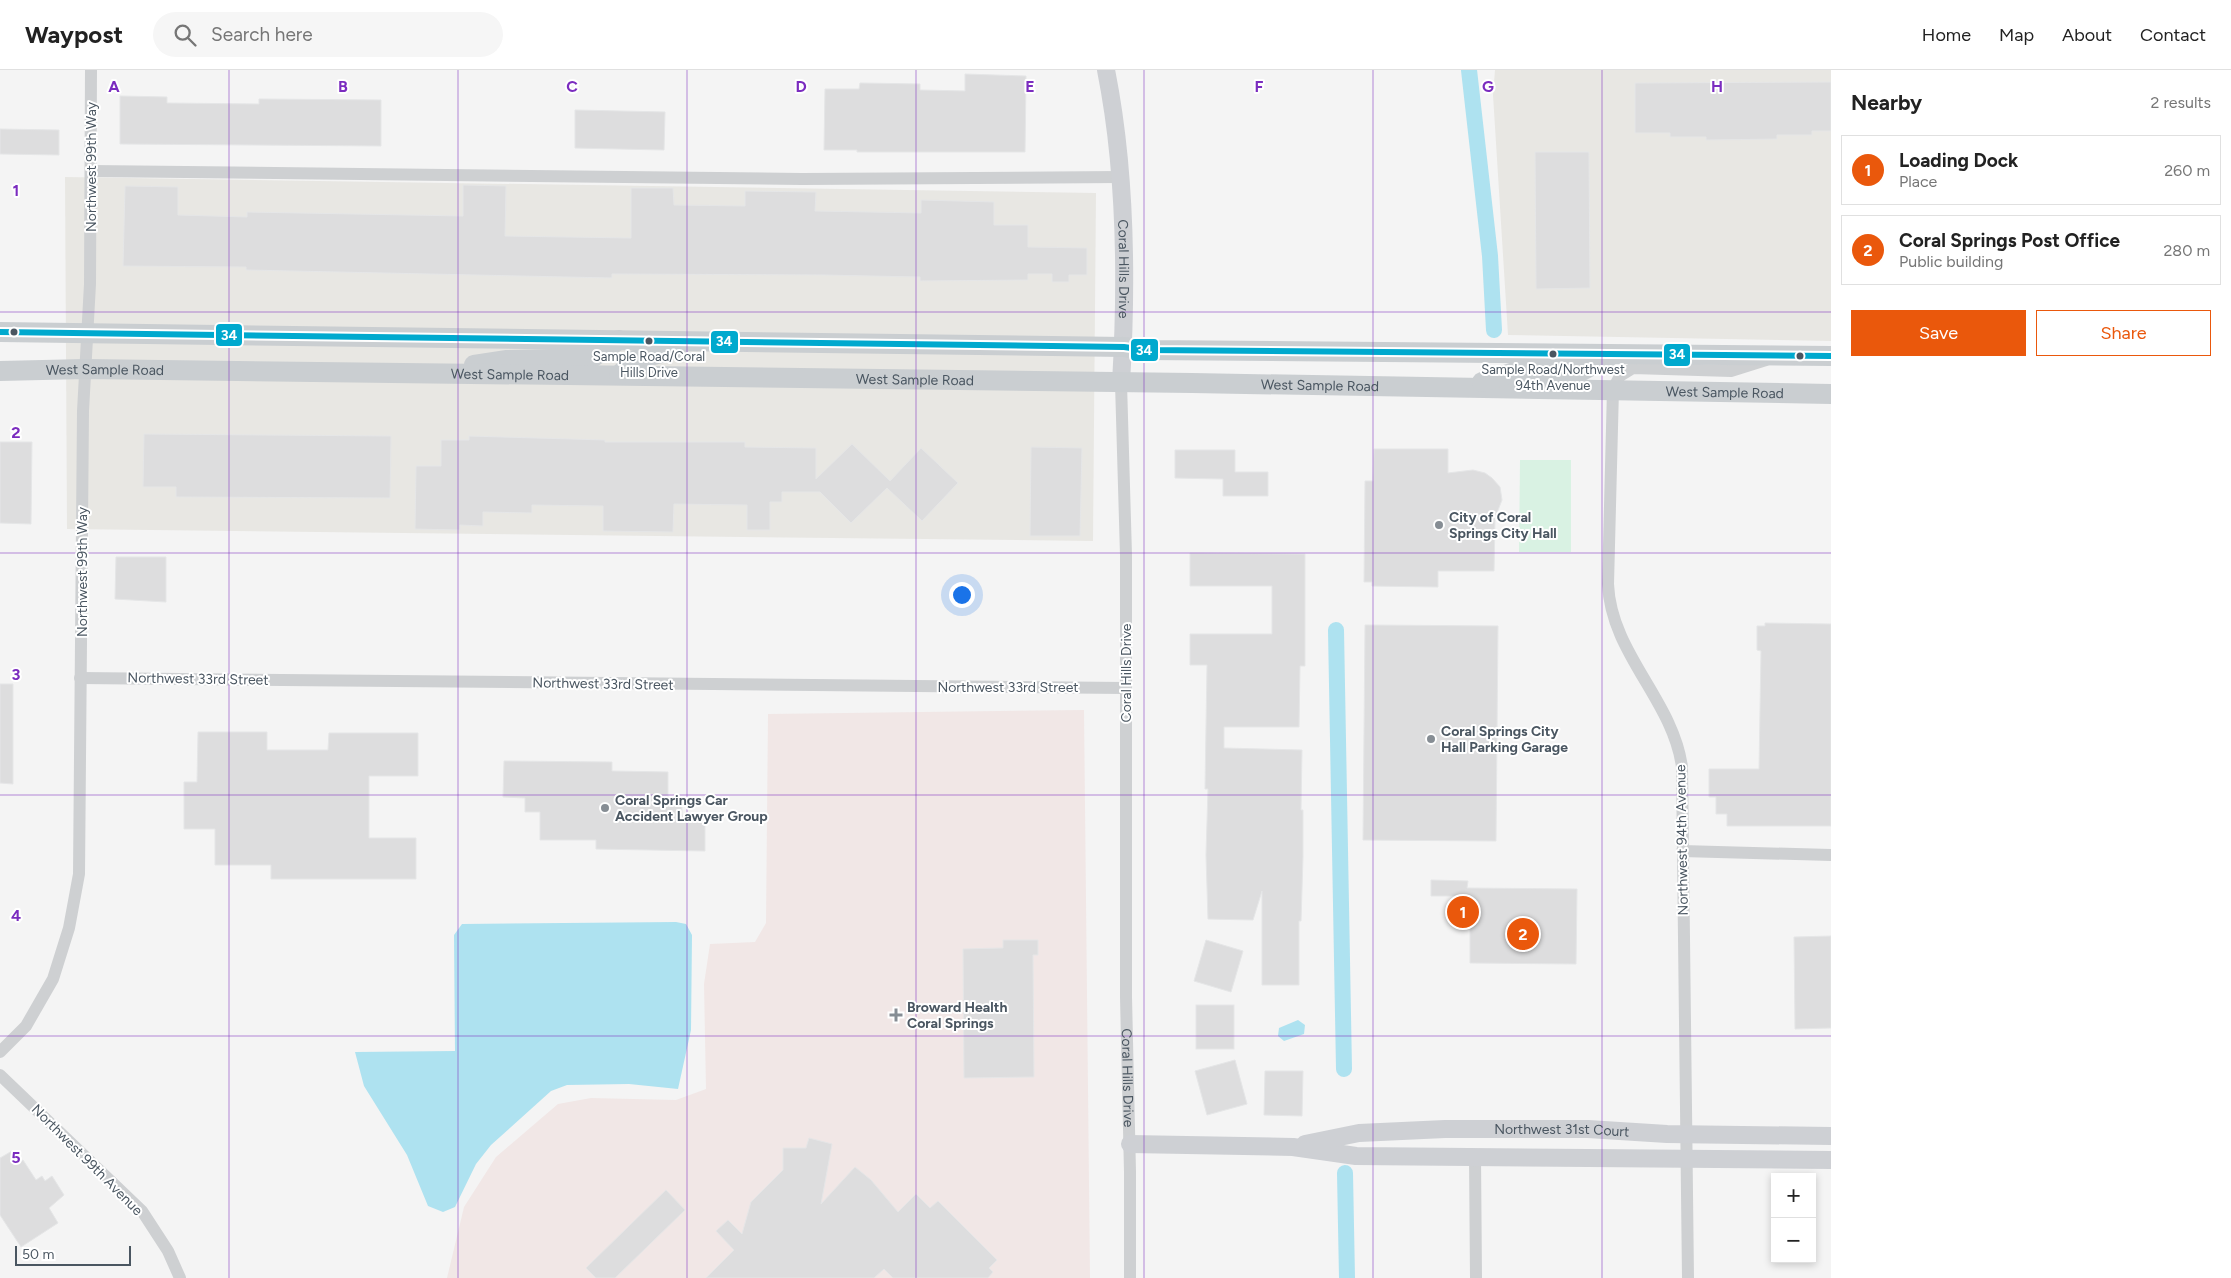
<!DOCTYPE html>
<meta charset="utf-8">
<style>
:root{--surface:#fff;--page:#f6f6f6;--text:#222;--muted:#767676;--line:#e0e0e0;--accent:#ea580c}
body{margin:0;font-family:Figtree,sans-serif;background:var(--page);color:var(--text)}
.controls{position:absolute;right:15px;bottom:15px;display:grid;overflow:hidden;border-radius:0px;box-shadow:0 2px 8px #0003}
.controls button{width:45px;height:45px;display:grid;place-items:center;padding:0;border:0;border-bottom:1px solid var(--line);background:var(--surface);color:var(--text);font:25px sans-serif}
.scale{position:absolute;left:15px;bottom:12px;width:116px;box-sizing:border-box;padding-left:5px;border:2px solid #4a5661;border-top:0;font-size:14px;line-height:18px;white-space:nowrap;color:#4a5661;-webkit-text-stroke:4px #fff;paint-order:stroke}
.you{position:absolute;left:961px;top:524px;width:18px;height:18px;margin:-12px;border:4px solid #fff;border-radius:50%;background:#1a73e8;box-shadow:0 0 0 8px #1a73e833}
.badge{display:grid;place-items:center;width:32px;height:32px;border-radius:50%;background:var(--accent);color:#fff;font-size:16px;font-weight:700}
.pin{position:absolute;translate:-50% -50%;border:2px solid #fff;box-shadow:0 1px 5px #0006}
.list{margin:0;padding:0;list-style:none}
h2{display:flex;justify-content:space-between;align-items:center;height:65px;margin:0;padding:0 20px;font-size:21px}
h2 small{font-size:16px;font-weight:400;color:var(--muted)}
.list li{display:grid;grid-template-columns:32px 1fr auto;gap:15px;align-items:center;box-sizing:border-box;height:70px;margin:0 10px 10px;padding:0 10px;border:1px solid var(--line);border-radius:0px}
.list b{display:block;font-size:19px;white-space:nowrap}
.list p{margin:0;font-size:16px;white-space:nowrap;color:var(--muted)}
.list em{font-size:16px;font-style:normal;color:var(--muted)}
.actions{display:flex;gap:10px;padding:15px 20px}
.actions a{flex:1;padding:11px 0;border:1px solid var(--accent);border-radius:0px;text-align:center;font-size:18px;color:var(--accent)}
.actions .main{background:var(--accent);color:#fff}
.icon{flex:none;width:28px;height:28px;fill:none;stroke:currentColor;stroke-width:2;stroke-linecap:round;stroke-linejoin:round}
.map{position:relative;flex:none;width:1831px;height:1208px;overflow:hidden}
header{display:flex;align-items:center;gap:30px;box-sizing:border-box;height:70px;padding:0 25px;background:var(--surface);border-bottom:1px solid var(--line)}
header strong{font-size:24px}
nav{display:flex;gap:28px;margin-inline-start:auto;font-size:18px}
.search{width:350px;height:45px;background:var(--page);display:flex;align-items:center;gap:12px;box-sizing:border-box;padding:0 18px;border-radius:28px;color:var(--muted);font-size:19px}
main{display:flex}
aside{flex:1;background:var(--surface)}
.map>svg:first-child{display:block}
</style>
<header>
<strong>Waypost</strong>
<div class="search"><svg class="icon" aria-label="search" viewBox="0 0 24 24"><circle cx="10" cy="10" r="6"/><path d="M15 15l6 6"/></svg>Search here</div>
<nav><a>Home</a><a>Map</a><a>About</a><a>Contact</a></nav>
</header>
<main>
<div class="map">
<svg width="1831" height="1208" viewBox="0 0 1831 1208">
<rect width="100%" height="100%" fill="#f4f4f4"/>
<g fill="#e8e7e3">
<path d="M 1495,0 L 1831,0 L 1831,271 L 1508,265 L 1493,25 Z"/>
<path d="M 65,107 L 1096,123 L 1093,471 L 67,459 Z"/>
</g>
<path fill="#f1e7e6" d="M 1084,640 L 1090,1208 L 447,1208 L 464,1137 L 496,1087 L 558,1034 L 591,1028 L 676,1030 L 706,1019 L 704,914 L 710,874 L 755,872 L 766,853 L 768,644 Z"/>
<path fill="#d9f2e3" d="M 1520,390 L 1571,390 L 1571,482 L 1519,482 Z"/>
<g fill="#aee2f0">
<path d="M 676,852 L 686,854 L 692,865 L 691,960 L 678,1019 L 629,1014 L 567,1015 L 551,1021 L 491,1075 L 476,1094 L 455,1137 L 443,1142 L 428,1136 L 407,1085 L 364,1016 L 355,982 L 455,981 L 454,865 L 462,854 Z"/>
<path d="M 1298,950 L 1305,955 L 1304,964 L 1284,971 L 1278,966 L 1279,958 Z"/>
</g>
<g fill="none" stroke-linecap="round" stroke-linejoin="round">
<g stroke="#aee2f0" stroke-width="16">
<path d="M 1469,0 L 1490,186 L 1494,260"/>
<path d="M 1336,560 L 1344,999"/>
<path d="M 1345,1103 L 1347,1208"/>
</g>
</g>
<g fill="#ddddde" stroke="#e5e6e7">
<path d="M 965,4 L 1026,6 L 1025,82 L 857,82 L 857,80 L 824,80 L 825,19 L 859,19 L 860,13 L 920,14 L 920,20 L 965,21 Z"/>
<path d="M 1831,12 L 1831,61 L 1812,61 L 1812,65 L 1777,65 L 1777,69 L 1706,70 L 1706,67 L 1670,67 L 1670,63 L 1635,63 L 1635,13 Z"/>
<path d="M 120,26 L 167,27 L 167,33 L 259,34 L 259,29 L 381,30 L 381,76 L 120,74 Z"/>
<path d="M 575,40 L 665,42 L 664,80 L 575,78 Z"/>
<path d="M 0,59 L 59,60 L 59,85 L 0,84 Z"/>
<path d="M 1535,82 L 1589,82 L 1590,218 L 1536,219 Z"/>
<path d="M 463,115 L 506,116 L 505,166 L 631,168 L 631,118 L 673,118 L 674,135 L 745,136 L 745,121 L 816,122 L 815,141 L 921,143 L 921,130 L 994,132 L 994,155 L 1028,155 L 1028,177 L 1087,178 L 1087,205 L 1069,205 L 1069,212 L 1052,212 L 1052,204 L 1028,204 L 1028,210 L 920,211 L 920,207 L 825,205 L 612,204 L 612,208 L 246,200 L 246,197 L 123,196 L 125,116 L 178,117 L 178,145 L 247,147 L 247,142 L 463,146 Z"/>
<path d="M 144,364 L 391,366 L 390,428 L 176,427 L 176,417 L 143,417 Z"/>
<path d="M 469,366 L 605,370 L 605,372 L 745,372 L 745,377 L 816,378 L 816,409 L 852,374 L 890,411 L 921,378 L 958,413 L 922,451 L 887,418 L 851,453 L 820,422 L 782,422 L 782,432 L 770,432 L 770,460 L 747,460 L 747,435 L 674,434 L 673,462 L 603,461 L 603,436 L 532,435 L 532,443 L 483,442 L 483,456 L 460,455 L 460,460 L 415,459 L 416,396 L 441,396 L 441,370 L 469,370 Z"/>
<path d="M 0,372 L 32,372 L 31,454 L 0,453 Z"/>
<path d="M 1031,377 L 1082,378 L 1080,466 L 1030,466 Z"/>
<path d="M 1374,379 L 1448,379 L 1448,403 L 1473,400 L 1485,403 L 1492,408 L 1500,417 L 1502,430 L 1495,448 L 1494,501 L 1438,501 L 1438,517 L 1372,516 L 1372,512 L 1364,512 L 1365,411 L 1373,411 Z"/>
<path d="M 1175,380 L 1235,380 L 1235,402 L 1268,402 L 1268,426 L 1223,426 L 1223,409 L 1175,408 Z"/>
<path d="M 1190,483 L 1305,484 L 1305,596 L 1300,596 L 1299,657 L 1224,657 L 1224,678 L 1302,680 L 1301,740 L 1303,740 L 1303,786 L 1301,851 L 1299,851 L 1299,915 L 1262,915 L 1262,821 L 1253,850 L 1208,849 L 1206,785 L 1208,719 L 1205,719 L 1207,595 L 1190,595 L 1190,564 L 1272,564 L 1272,516 L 1190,516 Z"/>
<path d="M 116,487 L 166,487 L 166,532 L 115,529 Z"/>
<path d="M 1765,553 L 1831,554 L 1831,756 L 1727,756 L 1727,744 L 1716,744 L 1716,727 L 1709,727 L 1709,699 L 1759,699 L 1761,581 L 1757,580 L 1757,556 L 1765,556 Z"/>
<path d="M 1365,555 L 1498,556 L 1496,771 L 1363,770 Z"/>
<path d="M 0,614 L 13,614 L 13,714 L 0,713 Z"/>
<path d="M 198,662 L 267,662 L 267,680 L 328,680 L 329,663 L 418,663 L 418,706 L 369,706 L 369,768 L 416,768 L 416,809 L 271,809 L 271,795 L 215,795 L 215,759 L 184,759 L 184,712 L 197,712 Z"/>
<path d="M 504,691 L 612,692 L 612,701 L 668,702 L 668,731 L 682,730 L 682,745 L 705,745 L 705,781 L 596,779 L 596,770 L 540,770 L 540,742 L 525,742 L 525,728 L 503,727 Z"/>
<path d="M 1431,810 L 1468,811 L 1467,818 L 1577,819 L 1576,894 L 1470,893 L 1470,853 L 1456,853 L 1455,826 L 1431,826 Z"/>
<path d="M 1831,866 L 1831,958 L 1795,959 L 1794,867 Z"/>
<path d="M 1003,870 L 1038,870 L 1038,885 L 1033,885 L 1034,1007 L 964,1008 L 963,879 L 1003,878 Z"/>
<path d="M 1206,870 L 1243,881 L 1231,922 L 1194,911 Z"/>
<rect x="1196" y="935" width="38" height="44"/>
<path d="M 1235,990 L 1247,1034 L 1207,1045 L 1195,1001 Z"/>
<path d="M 1265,1001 L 1303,1001 L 1302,1046 L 1264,1045 Z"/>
<path d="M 809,1068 L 832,1074 L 821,1134 L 855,1097 L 871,1110 L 898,1142 L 916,1124 L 930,1138 L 938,1131 L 997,1190 L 989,1198 L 993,1202 L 988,1208 L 893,1208 L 884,1199 L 874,1208 L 706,1208 L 734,1180 L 716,1161 L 728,1150 L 742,1164 L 751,1132 L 783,1100 L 783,1078 L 806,1078 Z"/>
<path d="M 12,1081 L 19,1092 L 23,1090 L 36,1110 L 42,1106 L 45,1111 L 52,1106 L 64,1125 L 49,1138 L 58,1153 L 21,1177 L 0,1145 L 0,1088 Z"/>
<path d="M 666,1120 L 685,1140 L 615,1208 L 596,1208 L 586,1198 Z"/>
</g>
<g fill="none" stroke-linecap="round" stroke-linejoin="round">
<g stroke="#ced0d2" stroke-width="12">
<path d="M 91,101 L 802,109 L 1120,107"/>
<path id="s1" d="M 1121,313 L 1126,485 L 1126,927 L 1130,1102 L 1130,1208"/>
<path d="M 80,608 L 1125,618"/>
<path d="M 1682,781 L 1831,785"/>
<path d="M 0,982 L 26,956 L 53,909 L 69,858 L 79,804 L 83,341 L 90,214 L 91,0"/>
<path d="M 0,1005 L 142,1141 L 168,1181 L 180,1208"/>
<path d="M 1475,1086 L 1476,1208"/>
<path d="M 1688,1208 L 1682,697 C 1673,630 1611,584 1608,514 L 1613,319 L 1620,306 L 1633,298 L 1731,301 L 1766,290"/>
</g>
<g stroke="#ced0d4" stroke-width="18">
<path id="s2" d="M 1106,0 C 1126,100 1127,211 1121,313"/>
<path d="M 1130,1074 L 1293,1077 L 1356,1086 L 1831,1090"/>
<path id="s3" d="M 1305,1074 L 1359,1063 L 1445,1059 L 1588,1059 L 1667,1064 L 1831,1066"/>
</g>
<g stroke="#caced1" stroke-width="20">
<path d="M 0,262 L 1124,277 L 1145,280 L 1831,286"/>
<path d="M 474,295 L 507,290 L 592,288 L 619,270"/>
<path id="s4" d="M 0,301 L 85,299 L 1192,313 L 1831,324"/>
<path d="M 619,305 L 635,290 L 679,278"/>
<path d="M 1482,312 L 1514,302 L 1582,301 L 1610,286"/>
</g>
<g stroke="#fff" stroke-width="10">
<path id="bus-1" d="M 0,262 L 1124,277 L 1145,280 L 1831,286"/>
</g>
<use href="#bus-1" stroke="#00a9ce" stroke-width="6"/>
</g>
<path fill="none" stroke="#7b2cbf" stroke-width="1" stroke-opacity="0.55" d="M 229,0 L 229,1208M 458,0 L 458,1208M 687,0 L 687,1208M 916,0 L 916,1208M 1144,0 L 1144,1208M 1373,0 L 1373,1208M 1602,0 L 1602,1208M 0,242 L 1831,242M 0,483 L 1831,483M 0,725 L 1831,725M 0,966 L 1831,966"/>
<g fill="#4a5661" stroke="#fff" stroke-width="2">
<circle cx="14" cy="262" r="4.5"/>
<circle cx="649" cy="271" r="4.5"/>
<circle cx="1553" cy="284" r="4.5"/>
<circle cx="1800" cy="286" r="4.5"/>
</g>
<g fill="#868d94" stroke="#fff" stroke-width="2">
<circle cx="1439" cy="455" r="5"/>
<circle cx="1431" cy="669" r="5"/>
<circle cx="605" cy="738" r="5"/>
<path d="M893.5 937.5h5v5h5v5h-5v5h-5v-5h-5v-5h5z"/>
</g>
<g text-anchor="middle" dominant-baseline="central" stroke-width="4" stroke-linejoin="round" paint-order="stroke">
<g font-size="13" fill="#4a5661" stroke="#fff">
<text x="649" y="286">Sample Road/Coral<tspan x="649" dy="16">Hills Drive</tspan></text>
<text x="1553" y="299">Sample Road/Northwest<tspan x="1553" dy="16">94th Avenue</tspan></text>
</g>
<g font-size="14" fill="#4a5661" stroke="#fff">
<text transform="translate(91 97) rotate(-90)">Northwest 99th Way</text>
<text stroke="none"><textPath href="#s2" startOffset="200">Coral Hills Drive</textPath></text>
<text stroke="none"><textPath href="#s4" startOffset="105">West Sample Road</textPath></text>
<text stroke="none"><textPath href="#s4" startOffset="510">West Sample Road</textPath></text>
<text stroke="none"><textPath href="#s4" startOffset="915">West Sample Road</textPath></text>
<text stroke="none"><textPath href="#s4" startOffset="1320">West Sample Road</textPath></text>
<text stroke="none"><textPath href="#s4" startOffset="1725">West Sample Road</textPath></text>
<text transform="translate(82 502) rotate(-90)">Northwest 99th Way</text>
<text transform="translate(1126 603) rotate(-90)">Coral Hills Drive</text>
<text transform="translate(198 609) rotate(1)">Northwest 33rd Street</text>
<text transform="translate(603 614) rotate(1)">Northwest 33rd Street</text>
<text x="1008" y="617">Northwest 33rd Street</text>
<text transform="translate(1682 770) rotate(-91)">Northwest 94th Avenue</text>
<text stroke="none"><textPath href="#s1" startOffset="695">Coral Hills Drive</textPath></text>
<text stroke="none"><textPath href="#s3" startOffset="258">Northwest 31st Court</textPath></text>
<text transform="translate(87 1090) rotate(45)">Northwest 99th Avenue</text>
</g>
<g font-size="14" font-weight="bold" fill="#4a5661" stroke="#fff" text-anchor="start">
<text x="1449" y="447">City of Coral<tspan x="1449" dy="16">Springs City Hall</tspan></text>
<text x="1441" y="661">Coral Springs City<tspan x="1441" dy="16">Hall Parking Garage</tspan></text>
<text x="615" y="730">Coral Springs Car<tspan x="615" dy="16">Accident Lawyer Group</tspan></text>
<text x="907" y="937">Broward Health<tspan x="907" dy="16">Coral Springs</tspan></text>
</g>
</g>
<g font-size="16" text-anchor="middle" font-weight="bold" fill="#7b2cbf" stroke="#fff" stroke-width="4" stroke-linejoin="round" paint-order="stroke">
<text x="114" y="22">A</text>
<text x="343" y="22">B</text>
<text x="572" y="22">C</text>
<text x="801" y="22">D</text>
<text x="1030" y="22">E</text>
<text x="1259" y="22">F</text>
<text x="1488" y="22">G</text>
<text x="1717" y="22">H</text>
<text x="16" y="126">1</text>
<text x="16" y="368">2</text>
<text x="16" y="610">3</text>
<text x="16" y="851">4</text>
<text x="16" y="1093">5</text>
</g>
<g stroke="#fff" stroke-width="2">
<rect x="215" y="253" width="28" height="24" rx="5" fill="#00a9ce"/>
<rect x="710" y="260" width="29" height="24" rx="5" fill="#00a9ce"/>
<rect x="1130" y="268" width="29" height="24" rx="5" fill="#00a9ce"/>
<rect x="1663" y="273" width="28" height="24" rx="5" fill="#00a9ce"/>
</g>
<g font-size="14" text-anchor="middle" font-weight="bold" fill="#fff">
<text x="229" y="270">34</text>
<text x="724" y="276">34</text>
<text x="1144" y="285">34</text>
<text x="1677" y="289">34</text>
</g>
</svg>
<div class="controls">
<button>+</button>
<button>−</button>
</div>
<div class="scale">50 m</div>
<div class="you"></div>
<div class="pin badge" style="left:1463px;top:842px">1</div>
<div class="pin badge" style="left:1523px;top:864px">2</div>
</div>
<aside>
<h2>Nearby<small>2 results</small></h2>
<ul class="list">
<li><span class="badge">1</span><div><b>Loading Dock</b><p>Place</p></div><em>260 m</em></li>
<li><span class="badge">2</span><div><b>Coral Springs Post Office</b><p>Public building</p></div><em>280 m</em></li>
</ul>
<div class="actions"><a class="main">Save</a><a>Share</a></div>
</aside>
</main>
